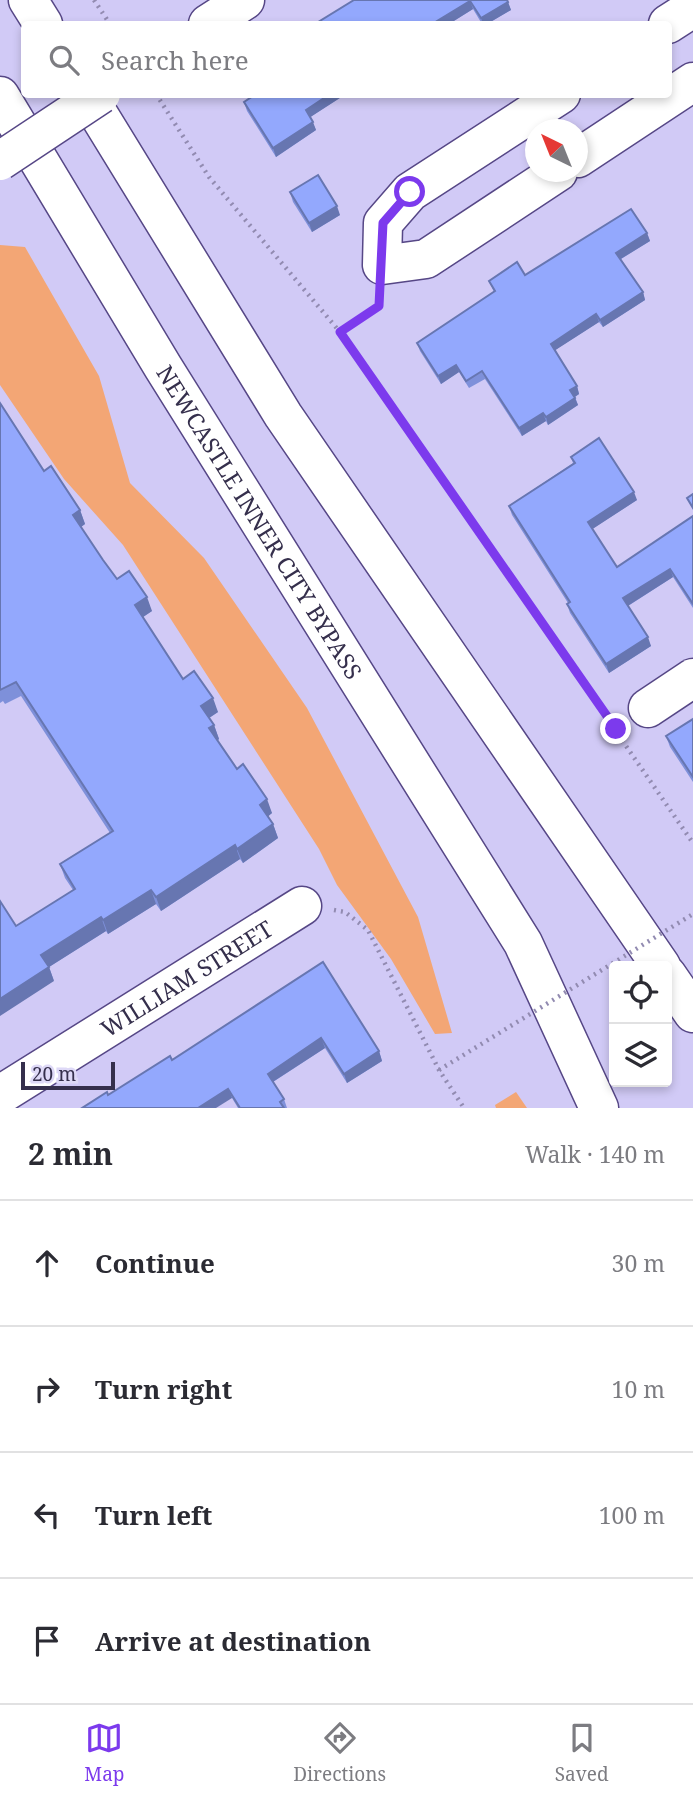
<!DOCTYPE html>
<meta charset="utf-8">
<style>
:root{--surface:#fff;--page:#f7f7f7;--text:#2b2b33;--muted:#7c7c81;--line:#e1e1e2;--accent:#7c3aed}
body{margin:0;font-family:"Noto Serif",serif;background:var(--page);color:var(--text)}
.controls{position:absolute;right:21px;bottom:21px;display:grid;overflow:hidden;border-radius:7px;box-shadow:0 4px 10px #0003}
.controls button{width:63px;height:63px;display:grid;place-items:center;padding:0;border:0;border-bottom:2px solid var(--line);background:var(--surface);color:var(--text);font:35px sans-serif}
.compass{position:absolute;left:525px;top:119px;width:63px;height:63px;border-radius:50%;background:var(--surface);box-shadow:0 4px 10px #0003;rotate:317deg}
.scale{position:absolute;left:21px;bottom:18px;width:94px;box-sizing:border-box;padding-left:7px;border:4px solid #352f4c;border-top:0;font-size:19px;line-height:24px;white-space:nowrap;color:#352f4c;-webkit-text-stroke:5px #ded9f7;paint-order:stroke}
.stop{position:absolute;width:21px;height:21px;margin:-16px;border:5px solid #7c3aed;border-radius:50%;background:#fff}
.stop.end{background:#7c3aed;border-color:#fff;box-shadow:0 2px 7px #0008}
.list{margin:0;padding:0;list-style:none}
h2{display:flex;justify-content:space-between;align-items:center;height:91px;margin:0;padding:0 28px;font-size:30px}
h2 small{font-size:23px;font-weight:400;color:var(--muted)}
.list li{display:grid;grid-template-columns:46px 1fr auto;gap:21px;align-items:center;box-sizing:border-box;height:126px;padding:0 28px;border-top:2px solid var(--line)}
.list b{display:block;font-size:26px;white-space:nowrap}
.list em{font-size:23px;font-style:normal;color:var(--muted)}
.icon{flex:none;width:38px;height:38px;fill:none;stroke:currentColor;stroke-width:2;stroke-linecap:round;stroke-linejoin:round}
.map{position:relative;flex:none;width:693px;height:1108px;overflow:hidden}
.search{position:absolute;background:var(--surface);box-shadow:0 4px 10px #0003;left:21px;right:21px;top:21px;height:77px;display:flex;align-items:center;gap:18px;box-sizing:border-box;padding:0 24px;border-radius:7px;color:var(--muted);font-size:26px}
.sheet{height:595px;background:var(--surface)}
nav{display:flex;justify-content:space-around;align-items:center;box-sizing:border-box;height:98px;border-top:2px solid var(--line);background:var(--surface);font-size:19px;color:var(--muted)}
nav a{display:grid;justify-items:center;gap:4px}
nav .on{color:var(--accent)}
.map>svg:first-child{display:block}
</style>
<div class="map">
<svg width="693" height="1108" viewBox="0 0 693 1108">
<rect width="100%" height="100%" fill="#d1caf6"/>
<g fill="#f3a675">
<path d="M 0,245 L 25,247 L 99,376 L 130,483 L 204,558 L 307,708 L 418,917 L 452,1033 L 435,1034 L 391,959 L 337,885 L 319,849 L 123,545 L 64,479 L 0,385 Z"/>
<path d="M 516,1092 L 527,1108 L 496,1108 L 495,1105 Z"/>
</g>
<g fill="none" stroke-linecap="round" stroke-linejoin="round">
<g stroke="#564786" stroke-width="41">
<g id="minor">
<path d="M 208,24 L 245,0"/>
<path d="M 668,24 L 693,8"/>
<path d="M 578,158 L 693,82"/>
<path d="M 558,172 L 426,259 L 382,265 L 383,223 L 410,192 L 561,94"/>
<path d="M 648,708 L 693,678"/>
<path id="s1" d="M 0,1095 L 302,906"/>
</g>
</g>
<g stroke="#564786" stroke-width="41">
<g id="highway">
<path d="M 28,0 L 43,24"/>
<path d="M 86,94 L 283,415 L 661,966"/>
<path id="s2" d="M 0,96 L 163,367 L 523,943 L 599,1108"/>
<path d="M 667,975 L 693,1013"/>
</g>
</g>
<g stroke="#928bb1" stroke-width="4.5" stroke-dasharray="2 5" stroke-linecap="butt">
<path d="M 94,0 L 110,24"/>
<path d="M 156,94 L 209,177 L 340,332 L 693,843"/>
<path d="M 340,332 L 379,306 L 379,298"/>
<path d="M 334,910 L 345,912 L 368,930 L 439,1070 L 464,1108"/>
</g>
<use href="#minor" stroke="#fff" stroke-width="38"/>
<use href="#highway" stroke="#fff" stroke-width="38"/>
<g stroke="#564786" stroke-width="41" stroke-linecap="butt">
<path id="minor-bridge" d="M 0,161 L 101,94"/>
</g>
<path stroke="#928bb1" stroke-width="4.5" stroke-dasharray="2 5" stroke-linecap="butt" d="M 439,1070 L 693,914"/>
<use href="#minor-bridge" stroke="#fff" stroke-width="38"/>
</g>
<g fill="#7e90da">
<path d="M 354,0 L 507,0 L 511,10 L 487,24 L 482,24 L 473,9 L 449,24 L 315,24 Z"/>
<path d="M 255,94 L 346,94 L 310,117 L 316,130 L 276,157 L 247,111 L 244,102 Z"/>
<path d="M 290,192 L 340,215 L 312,232 L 293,202 Z"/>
<path d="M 647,233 L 650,241 L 621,259 L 643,292 L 645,300 L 603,327 L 599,322 L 555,350 L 577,386 L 579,394 L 575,397 L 578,405 L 548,425 L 546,421 L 522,436 L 485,379 L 469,388 L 459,372 L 441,384 L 420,351 L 417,343 L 494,292 L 489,281 L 525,275 Z"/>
<path d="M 0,403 L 44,471 L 80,510 L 85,524 L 81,527 L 103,560 L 117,579 L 152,611 L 143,617 L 183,679 L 218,712 L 209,718 L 214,725 L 219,739 L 217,741 L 237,769 L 272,813 L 268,816 L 273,824 L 278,838 L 243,863 L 240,859 L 161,911 L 156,904 L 108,934 L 106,931 L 49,967 L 54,981 L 16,926 L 73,890 L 65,878 L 60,864 L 110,833 L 21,696 L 5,704 L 3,701 L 0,703 Z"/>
<path d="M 571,457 L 637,500 L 592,529 L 617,567 L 693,516 L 693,608 L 673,577 L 628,606 L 651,646 L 609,673 L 570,613 L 567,604 L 568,603 L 512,515 L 509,506 L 573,463 Z"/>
<path d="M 693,719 L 693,782 L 670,747 L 666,736 Z"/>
<path d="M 323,962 L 379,1051 L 382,1061 L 347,1083 L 325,1048 L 273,1082 L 284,1099 L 287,1108 L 238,1108 L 232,1098 L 108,1095 L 172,1060 Z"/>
</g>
<g fill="#6776b1">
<path d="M 470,1 L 473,9 L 449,24 L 432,24 Z"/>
<path d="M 508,2 L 511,10 L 487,24 L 483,24 L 481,18 Z"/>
<path d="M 330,94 L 346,94 L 309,118 L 306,110 Z"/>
<path d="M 313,122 L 316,130 L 276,157 L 273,148 Z"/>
<path d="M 337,206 L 340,215 L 312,232 L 309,223 Z"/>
<path d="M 647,233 L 650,241 L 619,260 L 616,253 Z"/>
<path d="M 643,292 L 645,300 L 603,327 L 600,320 Z"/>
<path d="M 596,314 L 599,322 L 554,351 L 551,344 Z"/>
<path d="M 456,365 L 459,372 L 441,384 L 438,376 Z"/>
<path d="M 577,386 L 579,394 L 573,398 L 570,390 Z"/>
<path d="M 575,398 L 578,405 L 548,425 L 546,417 Z"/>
<path d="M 543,413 L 546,421 L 522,436 L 519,428 Z"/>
<path d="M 634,492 L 637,500 L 591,530 L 588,522 Z"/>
<path d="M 80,510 L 85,524 L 78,529 L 73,515 Z"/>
<path d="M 670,569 L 673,577 L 626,607 L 623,598 Z"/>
<path d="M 147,597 L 152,611 L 140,619 L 135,605 Z"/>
<path d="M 648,637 L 651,646 L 609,673 L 606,664 Z"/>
<path d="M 213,698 L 218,712 L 206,720 L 201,706 Z"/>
<path d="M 214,725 L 219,739 L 214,743 L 209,728 Z"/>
<path d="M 267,799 L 272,813 L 265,819 L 260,805 Z"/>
<path d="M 273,824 L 278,838 L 243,863 L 237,849 Z"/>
<path d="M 235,845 L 240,859 L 161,911 L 156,897 Z"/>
<path d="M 151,890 L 156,904 L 108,934 L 103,920 Z"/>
<path d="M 101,917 L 106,931 L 49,967 L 54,981 L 0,1016 L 0,999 L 41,955 Z"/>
<path d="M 321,1038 L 325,1048 L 271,1083 L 268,1074 Z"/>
<path d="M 379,1051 L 382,1061 L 347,1083 L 344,1074 Z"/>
<path d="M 228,1089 L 232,1098 L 216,1108 L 198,1108 Z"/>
</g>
<g fill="#93a8fd" stroke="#6776b1" stroke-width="2">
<path d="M 354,0 L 507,0 L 508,2 L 481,18 L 470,1 L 432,24 L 315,24 Z"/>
<path d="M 256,94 L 330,94 L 306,110 L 313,122 L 273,148 L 244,102 Z"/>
<path d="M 318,175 L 337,206 L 309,223 L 290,192 Z"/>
<path d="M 631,209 L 647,233 L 616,253 L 643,292 L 600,320 L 596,314 L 551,344 L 577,386 L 570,390 L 575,398 L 546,417 L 543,413 L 519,428 L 482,371 L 466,381 L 456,365 L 438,376 L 417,343 L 495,291 L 489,281 L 517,262 L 525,275 Z"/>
<path d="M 0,403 L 44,471 L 51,466 L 80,510 L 73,515 L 103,560 L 117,579 L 129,571 L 147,597 L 135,605 L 183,679 L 194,671 L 213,698 L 201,706 L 214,725 L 209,728 L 237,769 L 243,764 L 267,799 L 260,805 L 273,824 L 237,849 L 235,845 L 156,897 L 151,890 L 103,920 L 101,917 L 41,955 L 49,967 L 0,999 L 0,901 L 16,926 L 75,889 L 60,864 L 113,831 L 16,682 L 0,690 Z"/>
<path d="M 599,438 L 634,492 L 588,522 L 617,567 L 693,516 L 693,604 L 670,569 L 623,598 L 648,637 L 606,664 L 567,604 L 570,602 L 509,506 L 575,463 L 571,457 Z"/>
<path d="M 693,494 L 693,508 L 687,498 Z"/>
<path d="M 693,719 L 693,777 L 666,736 Z"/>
<path d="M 323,962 L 379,1051 L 344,1074 L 321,1038 L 268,1074 L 284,1099 L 280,1102 L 284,1108 L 240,1108 L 228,1089 L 198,1108 L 82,1108 L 107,1092 L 108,1095 L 170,1056 L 172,1060 Z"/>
</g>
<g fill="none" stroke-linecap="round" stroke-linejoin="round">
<path stroke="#7c3aed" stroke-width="9" d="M 410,192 L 383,223 L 379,306 L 340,332 L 616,729"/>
</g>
<g text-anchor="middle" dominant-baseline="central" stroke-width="7" stroke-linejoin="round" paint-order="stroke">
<g font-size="23" fill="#352f4c" stroke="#ded9f7">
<text stroke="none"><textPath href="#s2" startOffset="499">NEWCASTLE INNER CITY BYPASS</textPath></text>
<text stroke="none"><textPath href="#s1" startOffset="220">WILLIAM STREET</textPath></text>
</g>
</g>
</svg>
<div class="controls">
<button><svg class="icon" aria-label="locate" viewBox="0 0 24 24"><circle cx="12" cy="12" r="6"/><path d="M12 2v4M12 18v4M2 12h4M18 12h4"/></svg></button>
<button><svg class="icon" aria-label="layers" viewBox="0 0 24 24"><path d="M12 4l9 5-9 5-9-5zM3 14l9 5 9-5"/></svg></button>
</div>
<svg class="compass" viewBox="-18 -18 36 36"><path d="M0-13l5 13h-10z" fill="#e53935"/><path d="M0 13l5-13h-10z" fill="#7c7c81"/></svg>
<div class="scale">20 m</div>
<div class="stop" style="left:410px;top:192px"></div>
<div class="stop end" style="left:616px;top:729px"></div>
<div class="search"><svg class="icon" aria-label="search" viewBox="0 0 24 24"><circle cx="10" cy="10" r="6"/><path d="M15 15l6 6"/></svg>Search here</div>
</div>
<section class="sheet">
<h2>2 min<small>Walk · 140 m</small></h2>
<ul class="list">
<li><svg class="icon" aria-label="ahead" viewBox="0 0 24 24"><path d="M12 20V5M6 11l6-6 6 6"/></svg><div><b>Continue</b></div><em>30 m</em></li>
<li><svg class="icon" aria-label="right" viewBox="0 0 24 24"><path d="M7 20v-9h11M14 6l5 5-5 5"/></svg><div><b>Turn right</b></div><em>10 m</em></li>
<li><svg class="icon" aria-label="left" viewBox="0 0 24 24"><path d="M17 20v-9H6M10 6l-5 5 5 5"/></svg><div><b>Turn left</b></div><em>100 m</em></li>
<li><svg class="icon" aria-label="arrive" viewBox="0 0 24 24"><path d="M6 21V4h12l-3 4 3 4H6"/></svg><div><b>Arrive at destination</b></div></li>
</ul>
</section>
<nav>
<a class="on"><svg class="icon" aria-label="map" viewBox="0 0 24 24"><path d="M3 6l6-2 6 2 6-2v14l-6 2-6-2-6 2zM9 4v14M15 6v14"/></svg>Map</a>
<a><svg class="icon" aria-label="directions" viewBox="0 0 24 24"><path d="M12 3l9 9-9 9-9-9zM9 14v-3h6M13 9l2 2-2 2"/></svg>Directions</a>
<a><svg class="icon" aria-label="saved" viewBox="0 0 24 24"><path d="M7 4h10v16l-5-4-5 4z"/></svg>Saved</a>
</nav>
